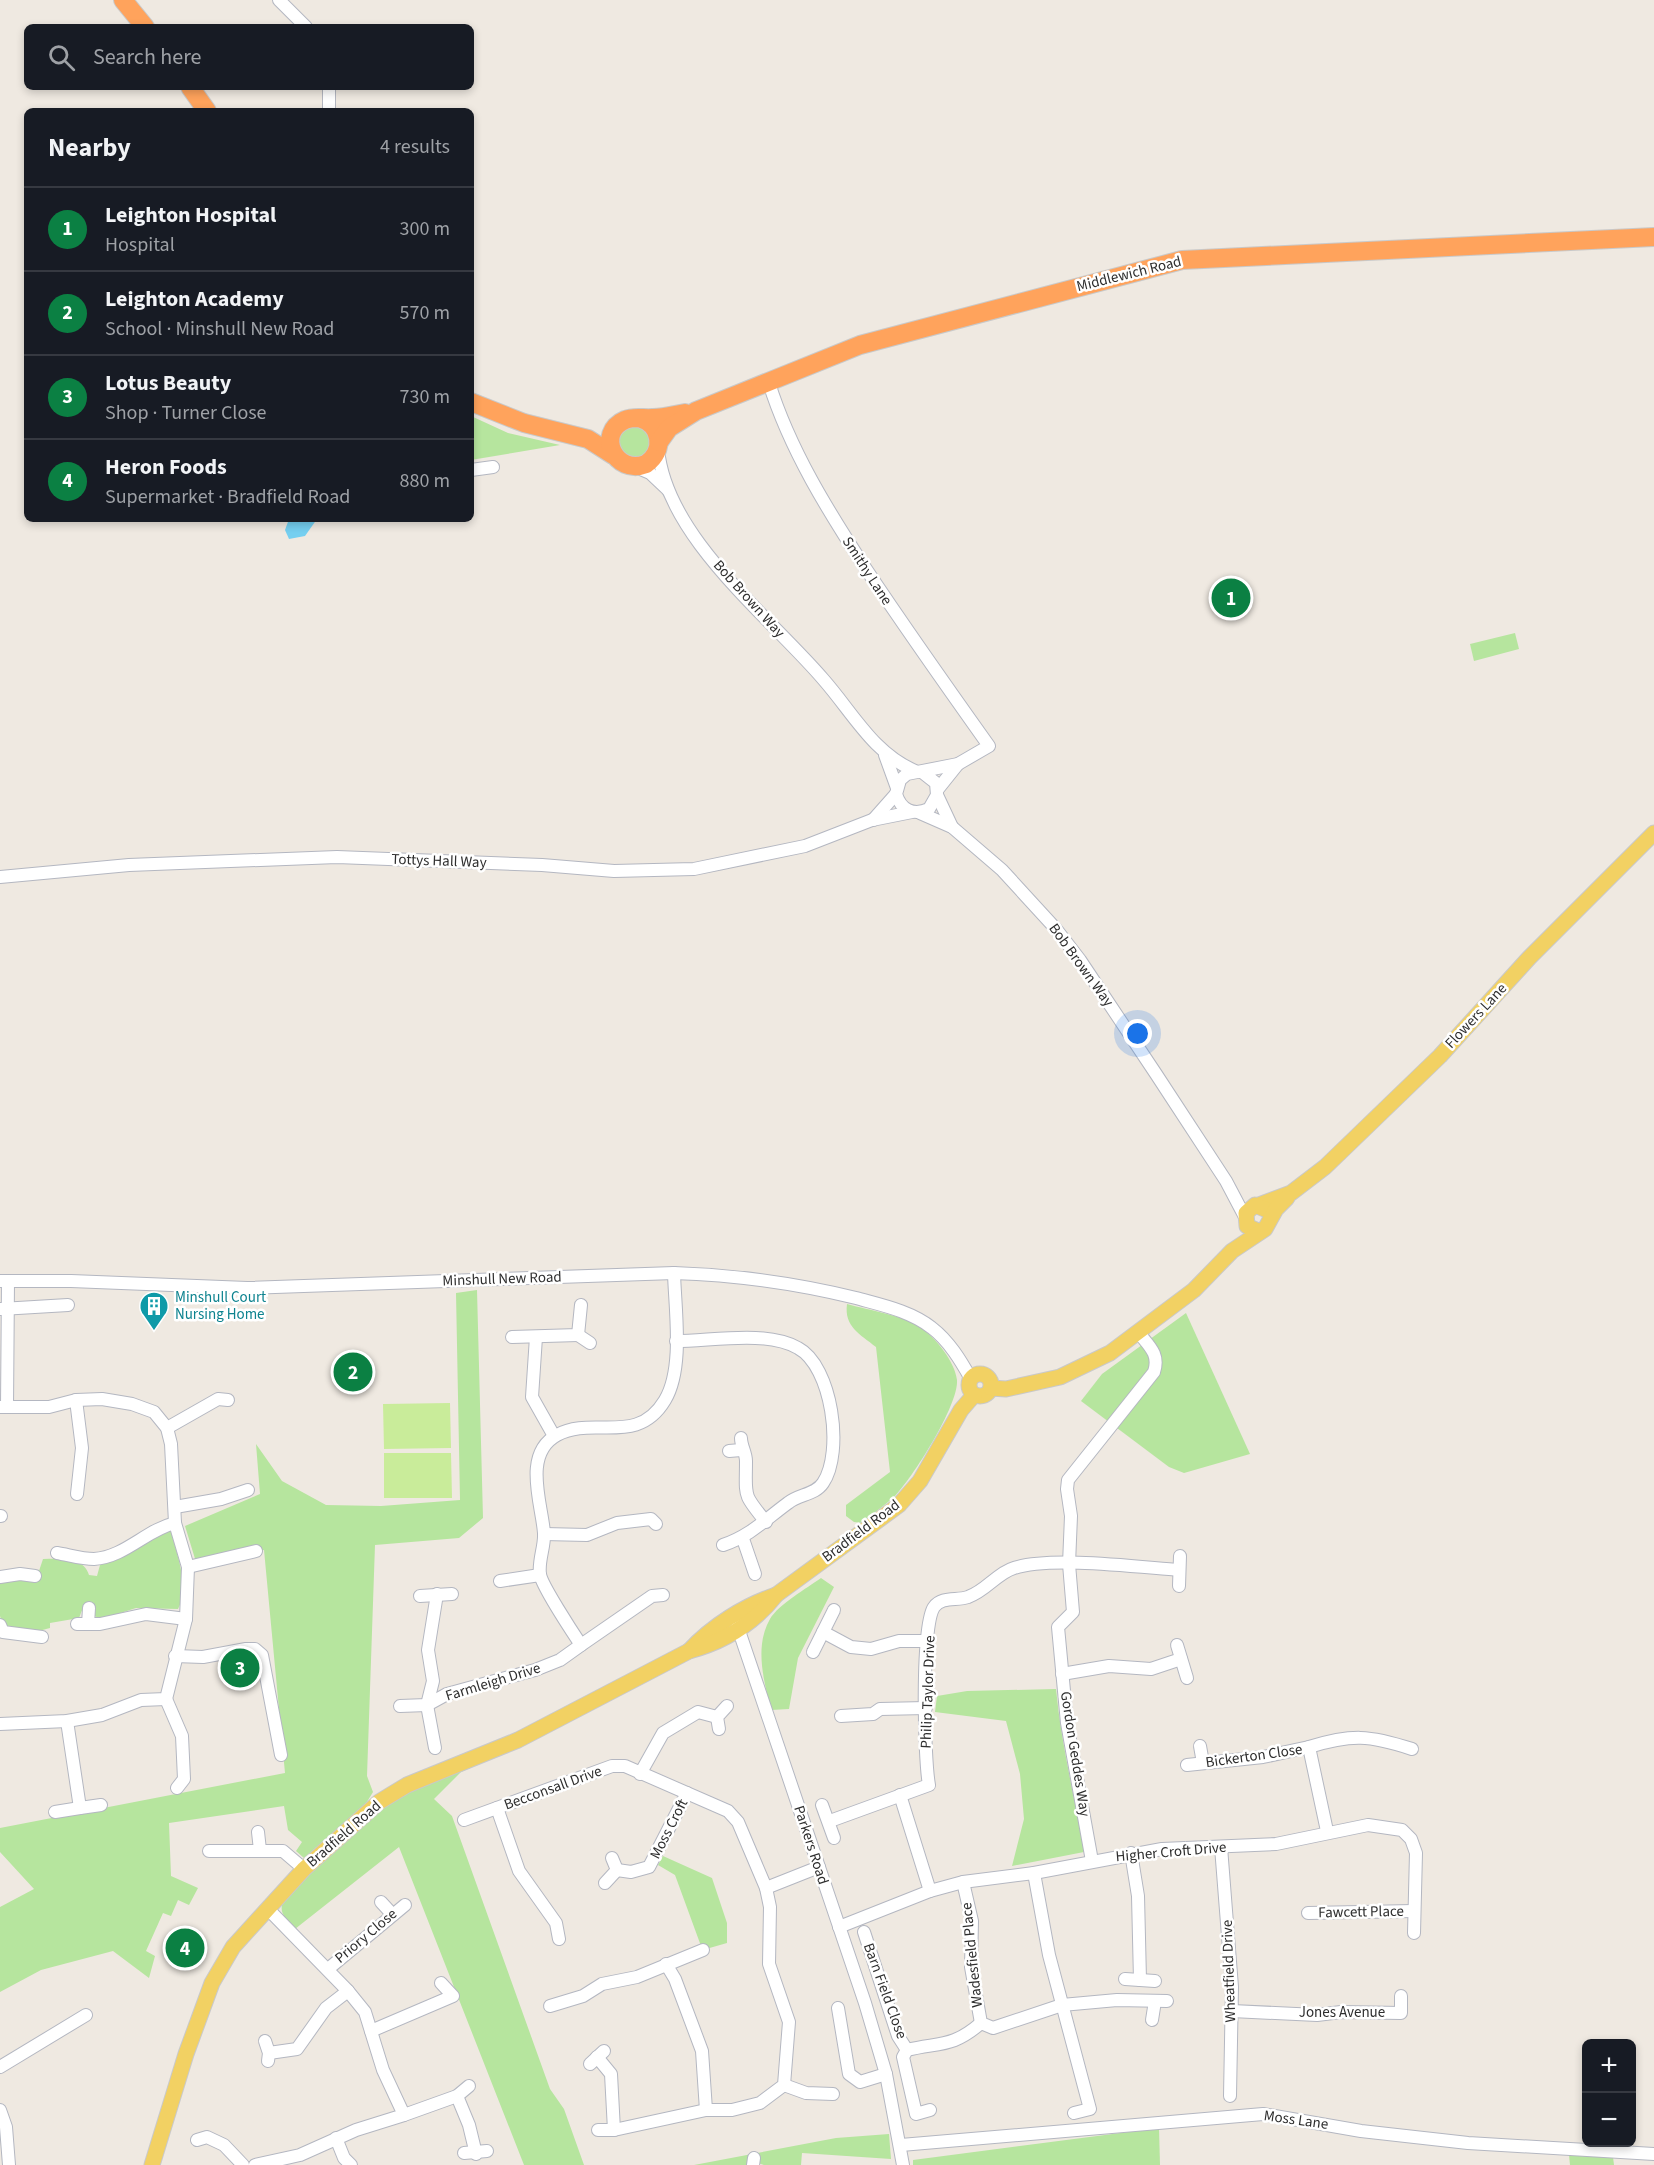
<!DOCTYPE html>
<meta charset="utf-8">
<style>
:root{--surface:#171b24;--page:#242831;--text:#f1f3f6;--muted:#9ea1a6;--line:#363941;--accent:#0b8043}
body{margin:0;font-family:"Source Sans 3",sans-serif;background:var(--page);color:var(--text)}
.controls{position:absolute;right:18px;bottom:18px;display:grid;overflow:hidden;border-radius:9px;box-shadow:0 3px 9px #0003}
.controls button{width:54px;height:54px;display:grid;place-items:center;padding:0;border:0;border-bottom:2px solid var(--line);background:var(--surface);color:var(--text);font:30px sans-serif}
.you{position:absolute;left:1138px;top:1034px;width:21px;height:21px;margin:-15px;border:4px solid #fff;border-radius:50%;background:#1a73e8;box-shadow:0 0 0 9px #1a73e833}
.badge{display:grid;place-items:center;width:39px;height:39px;border-radius:50%;background:var(--accent);color:#fff;font-size:20px;font-weight:700}
.pin{position:absolute;translate:-50% -50%;border:3px solid #fff;box-shadow:0 2px 6px #0006}
.list{margin:0;padding:0;list-style:none}
h2{display:flex;justify-content:space-between;align-items:center;height:78px;margin:0;padding:0 24px;font-size:26px}
h2 small{font-size:20px;font-weight:400;color:var(--muted)}
.list li{display:grid;grid-template-columns:39px 1fr auto;gap:18px;align-items:center;box-sizing:border-box;height:84px;padding:0 24px;border-top:2px solid var(--line)}
.list b{display:block;font-size:22px;white-space:nowrap}
.list p{margin:0;font-size:20px;white-space:nowrap;color:var(--muted)}
.list em{font-size:20px;font-style:normal;color:var(--muted)}
.icon{flex:none;width:33px;height:33px;fill:none;stroke:currentColor;stroke-width:2;stroke-linecap:round;stroke-linejoin:round}
.map{position:relative;flex:none;width:1654px;height:2165px;overflow:hidden}
.search{position:absolute;background:var(--surface);box-shadow:0 3px 9px #0003;left:24px;top:24px;width:450px;height:66px;display:flex;align-items:center;gap:15px;box-sizing:border-box;padding:0 21px;border-radius:9px;color:var(--muted);font-size:22px}
.panel{position:absolute;background:var(--surface);box-shadow:0 3px 9px #0003;left:24px;top:108px;width:450px;height:414px;border-radius:9px}
.map>svg:first-child{display:block}
</style>
<div class="map">
<svg width="1654" height="2165" viewBox="0 0 1654 2165">
<rect width="100%" height="100%" fill="#efe9e1"/>
<g fill="#b6e59e">
<path d="M 471,416 L 508,433 L 560,445 L 471,460 Z"/>
<path d="M 635,424 L 650,432 L 649,455 L 626,459 L 617,437 L 619,432 Z"/>
<path d="M 1515,633 L 1519,649 L 1474,661 L 1470,644 Z"/>
<path d="M 477,1290 L 483,1518 L 459,1538 L 375,1545 L 367,1776 L 373,1792 L 365,1805 L 304,1858 L 296,1851 L 302,1842 L 288,1830 L 284,1806 L 169,1823 L 171,1876 L 198,1888 L 189,1905 L 178,1900 L 171,1916 L 163,1913 L 146,1951 L 155,1956 L 149,1978 L 113,1951 L 41,1970 L 0,1992 L 0,1907 L 34,1889 L 0,1852 L 0,1828 L 285,1773 L 264,1550 L 196,1562 L 185,1526 L 260,1494 L 256,1444 L 282,1481 L 326,1505 L 381,1506 L 460,1500 L 456,1293 Z"/>
<path d="M 847,1304 C 871,1311 900,1314 921,1328 C 936,1338 955,1362 957,1380 C 959,1405 912,1479 894,1497 C 884,1506 872,1514 862,1523 L 854,1522 L 846,1516 L 846,1505 L 890,1472 L 876,1347 C 860,1334 844,1327 847,1304 Z"/>
<path d="M 1186,1313 L 1250,1454 L 1184,1473 L 1169,1467 L 1081,1401 L 1102,1374 Z"/>
<path d="M 167,1529 L 171,1532 C 177,1554 190,1588 178,1609 L 136,1608 L 102,1619 L 94,1616 L 84,1605 L 79,1618 L 50,1623 L 50,1628 L 31,1633 L 3,1625 L 0,1616 L 0,1581 L 36,1580 L 43,1559 C 60,1559 83,1556 89,1575 L 97,1576 L 100,1565 L 105,1561 Z"/>
<path d="M 821,1578 L 834,1587 L 798,1658 L 789,1709 L 771,1710 C 764,1681 754,1647 770,1619 C 778,1605 807,1588 821,1578 Z"/>
<path d="M 1056,1689 C 1061,1743 1075,1798 1084,1852 L 1012,1866 L 1024,1819 L 1020,1774 L 1006,1721 L 935,1712 L 937,1696 L 967,1691 Z"/>
<path d="M 516,1748 L 461,1772 L 434,1799 L 452,1816 L 550,2089 L 564,2109 L 584,2165 L 524,2165 L 399,1847 L 295,1929 C 285,1918 276,1911 286,1897 C 326,1859 366,1811 417,1786 C 448,1771 484,1760 516,1748 Z"/>
<path d="M 663,1856 L 712,1878 L 727,1923 L 727,1943 L 706,1949 L 701,1946 L 675,1875 L 658,1865 Z"/>
<path d="M 1159,2128 L 1160,2165 L 913,2165 L 913,2160 Z"/>
<path d="M 889,2134 L 891,2159 L 802,2153 L 801,2165 L 764,2165 L 748,2160 L 747,2165 L 694,2165 L 836,2138 Z"/>
<path d="M 1569,2155 L 1613,2157 L 1614,2165 L 1570,2165 Z"/>
</g>
<g fill="#c9ec9a">
<path d="M 450,1403 L 451,1448 L 384,1449 L 383,1404 Z"/>
<path d="M 451,1453 L 452,1498 L 384,1498 L 384,1453 Z"/>
</g>
<path fill="#75cff0" d="M 289,519 L 317,519 L 305,536 L 289,539 L 285,530 Z"/>
<g fill="none" stroke-linecap="round" stroke-linejoin="round">
<g stroke="#b4b7c1" stroke-width="14">
<g id="minor">
<path d="M 279,0 L 306,27"/>
<path d="M 329,111 L 329,87"/>
<path d="M 769,383 C 790,450 828,511 866,569 C 906,629 947,687 989,746 L 958,764 L 907,774 L 900,780 L 896,794 C 901,810 913,816 929,809 L 937,795 L 936,783 L 922,772"/>
<path d="M 658,449 C 666,537 769,616 823,679 C 853,713 873,753 915,771"/>
<path d="M 636,467 L 650,473 L 668,490"/>
<path d="M 471,470 L 493,467"/>
<path d="M 885,755 L 897,788"/>
<path d="M 938,789 L 958,764"/>
<path d="M 937,795 L 952,827"/>
<path d="M 920,813 L 952,827 L 1002,870 L 1056,929 L 1080,960 L 1156,1074 L 1226,1181 L 1245,1217"/>
<path d="M 873,820 L 896,794"/>
<path d="M 0,877 L 129,865 L 337,857 L 542,865 L 614,871 L 694,869 L 805,846 L 872,820 L 912,812"/>
<path d="M 0,1281 L 71,1281 L 247,1288 L 674,1273 C 737,1275 795,1283 856,1298 C 881,1305 911,1311 932,1328 C 949,1341 961,1361 971,1379"/>
<path d="M 1,1309 L 68,1305"/>
<path d="M 578,1335 L 590,1343"/>
<path d="M 512,1337 L 578,1335 L 581,1305"/>
<path d="M 536,1337 L 532,1397 L 554,1436"/>
<path d="M 676,1341 C 712,1341 766,1330 798,1348 C 832,1366 844,1452 823,1483 C 815,1495 799,1494 788,1503 C 766,1519 750,1536 723,1545"/>
<path d="M 76,1400 L 82,1448 L 77,1494"/>
<path d="M 0,1407 L 49,1407 L 76,1400 L 102,1399 L 132,1404 L 154,1412 L 167,1428 L 171,1444 L 175,1523 L 188,1567 L 186,1619 L 166,1699 L 141,1700 L 102,1715 L 67,1721 L 0,1724"/>
<path d="M 7,1407 L 8,1281"/>
<path d="M 167,1428 L 218,1399 L 228,1400"/>
<path d="M 741,1438 C 741,1446 746,1453 746,1461 C 746,1497 742,1493 766,1522"/>
<path d="M 729,1451 L 741,1450"/>
<path d="M 175,1507 L 221,1499 L 248,1490"/>
<path d="M 0,1516 L 1,1516"/>
<path d="M 544,1534 L 587,1535 L 617,1523 L 651,1519 L 656,1524"/>
<path d="M 743,1539 L 755,1574"/>
<path d="M 57,1553 C 69,1555 82,1559 94,1559 C 125,1557 146,1530 175,1523"/>
<path d="M 188,1567 L 256,1551"/>
<path d="M 0,1577 L 20,1574 L 35,1576"/>
<path d="M 500,1581 L 540,1575"/>
<path d="M 1179,1586 L 1180,1556"/>
<path d="M 420,1596 L 452,1594"/>
<path d="M 736,1622 L 865,2003 L 886,2074 L 903,2165"/>
<path d="M 77,1624 L 100,1624 L 146,1614 L 186,1619"/>
<path d="M 88,1624 L 89,1608"/>
<path d="M 0,1625 L 3,1632 L 42,1637"/>
<path d="M 823,1632 L 851,1647 L 871,1649 L 899,1641 L 927,1641"/>
<path d="M 581,1645 L 652,1596 L 663,1595"/>
<path d="M 1177,1645 L 1187,1678"/>
<path d="M 813,1652 L 834,1610"/>
<path d="M 175,1656 L 203,1657 L 246,1649 L 255,1649 L 262,1655 L 281,1755"/>
<path d="M 1062,1674 L 1109,1666 L 1151,1669 L 1181,1659"/>
<path d="M 166,1699 L 182,1736 L 184,1779 L 177,1788"/>
<path d="M 400,1706 L 427,1705 L 447,1694 L 535,1670 L 560,1660 L 581,1645 C 573,1633 541,1584 540,1574 C 538,1561 545,1546 544,1533 C 542,1504 522,1454 557,1435 C 593,1415 637,1447 665,1400 C 684,1368 675,1310 674,1273"/>
<path d="M 841,1716 L 873,1714 L 880,1709 L 926,1708"/>
<path d="M 67,1721 L 80,1808 L 101,1805"/>
<path d="M 719,1729 L 717,1717 L 727,1706"/>
<path d="M 1200,1746 L 1203,1763"/>
<path d="M 1309,1747 C 1352,1734 1369,1735 1412,1749"/>
<path d="M 435,1748 L 427,1705 L 433,1681 L 428,1650 L 437,1594"/>
<path d="M 1187,1765 L 1263,1757 L 1309,1747 L 1327,1831"/>
<path d="M 640,1774 L 663,1733 L 698,1712 L 717,1717"/>
<path d="M 900,1795 L 930,1891"/>
<path d="M 822,1805 L 834,1838"/>
<path d="M 497,1808 L 519,1871 L 556,1923 L 559,1939"/>
<path d="M 55,1812 L 80,1808"/>
<path d="M 464,1820 L 612,1766 L 625,1766 L 728,1811 L 738,1822 L 766,1888"/>
<path d="M 830,1821 L 929,1785 C 924,1758 921,1626 934,1607 C 942,1596 957,1601 968,1597 C 986,1591 997,1573 1014,1568 C 1051,1556 1138,1567 1179,1570"/>
<path d="M 258,1832 L 260,1850"/>
<path d="M 1221,1847 L 1232,1987 L 1230,2096"/>
<path d="M 209,1851 L 283,1851 L 304,1869"/>
<path d="M 1131,1853 L 1138,1896 L 1140,1980"/>
<path d="M 1092,1861 L 1067,1723 L 1058,1627 L 1073,1612 L 1069,1564 L 1071,1516 L 1067,1489 L 1068,1480 L 1154,1372 C 1160,1354 1149,1346 1138,1332"/>
<path d="M 617,1870 L 631,1872 L 649,1867 L 687,1793"/>
<path d="M 1034,1873 L 1049,1955 L 1090,2109 L 1074,2113"/>
<path d="M 963,1882 L 972,1921 L 971,1967 L 981,2023 L 993,2028 L 1062,2005 L 1117,2000 L 1167,2001"/>
<path d="M 605,1883 L 617,1870 L 612,1858"/>
<path d="M 381,1902 L 392,1914"/>
<path d="M 1308,1913 L 1414,1911"/>
<path d="M 839,1927 L 930,1891 L 963,1882 L 1034,1873 L 1162,1849 L 1276,1844 L 1368,1825 L 1402,1830 L 1411,1839 L 1416,1853 L 1414,1933"/>
<path d="M 864,1932 L 898,2036 L 907,2050"/>
<path d="M 666,1964 L 675,1979 L 702,2051 L 706,2110"/>
<path d="M 328,1969 L 405,1905"/>
<path d="M 1125,1979 L 1155,1981"/>
<path d="M 550,2006 L 583,1996 L 602,1984 L 637,1977 L 703,1950"/>
<path d="M 838,2008 L 849,2074 L 860,2082 L 886,2074"/>
<path d="M 1232,2011 L 1317,2015 L 1341,2012 L 1401,2013 L 1401,1996"/>
<path d="M 1152,2020 L 1155,2001"/>
<path d="M 371,2031 L 453,1996 L 441,1983"/>
<path d="M 265,2041 L 269,2053 L 268,2061"/>
<path d="M 269,2053 L 297,2049 L 326,2008 L 348,1991"/>
<path d="M 597,2057 L 611,2074 L 614,2130"/>
<path d="M 590,2064 L 604,2051"/>
<path d="M 0,2067 L 86,2015"/>
<path d="M 784,2085 L 806,2093 L 833,2094"/>
<path d="M 457,2096 L 469,2125 L 476,2154"/>
<path d="M 0,2110 L 6,2127 L 9,2165"/>
<path d="M 930,2110 L 916,2114 L 903,2057 L 907,2050 C 940,2042 952,2048 981,2023"/>
<path d="M 404,2115 L 457,2096 L 469,2086"/>
<path d="M 598,2130 L 614,2130 L 706,2110 L 732,2110 L 760,2103 L 784,2085 L 789,2022 L 769,1964 L 770,1907 L 766,1888 L 819,1867"/>
<path d="M 336,2138 L 344,2158 L 351,2165"/>
<path d="M 197,2140 L 207,2137 L 224,2145 L 243,2165"/>
<path d="M 901,2145 L 1263,2114 L 1361,2131 L 1468,2143 L 1654,2154"/>
<path d="M 464,2153 L 487,2151"/>
<path d="M 255,2165 L 300,2155 L 356,2130 L 404,2115 L 383,2070 L 365,2012 L 348,1991 L 268,1909"/>
<path d="M 753,2165 L 754,2158"/>
</g>
</g>
<g stroke="#c9c9c9" stroke-width="17">
<g id="major">
<path d="M 1259,1205 L 1291,1193 L 1325,1167 L 1440,1056 L 1529,958 L 1654,833"/>
<path d="M 1258,1231 L 1247,1226 L 1246,1213 L 1255,1205 L 1267,1210"/>
<circle cx="980" cy="1385" r="11"/>
<path d="M 991,1388 L 1006,1389 L 1060,1377 L 1110,1353 L 1194,1290 L 1232,1251 L 1265,1229 L 1276,1209 L 1287,1198"/>
<path d="M 689,1651 C 712,1626 744,1606 776,1595"/>
<path d="M 152,2165 L 186,2054 L 212,1983 L 233,1947 L 304,1869 L 379,1802 L 407,1785 L 518,1740 L 689,1651 C 723,1642 754,1623 776,1595 L 899,1505 L 920,1481 L 961,1410 L 974,1395"/>
</g>
</g>
<g stroke="#c9c9c9" stroke-width="20">
<g id="highway">
<path d="M 123,0 L 145,27"/>
<path d="M 190,87 L 207,111"/>
<path d="M 471,402 L 524,423 L 588,439 L 613,455"/>
<path d="M 639,418 C 662,425 665,451 646,464 C 615,476 595,433 625,420 C 634,416 644,419 653,418 C 664,418 674,415 685,413"/>
<path d="M 659,442 L 669,428 L 696,411 L 860,345 L 1182,260 L 1654,237"/>
</g>
</g>
<use href="#minor" stroke="#fff" stroke-width="12"/>
<use href="#major" stroke="#f2d163" stroke-width="15"/>
<use href="#highway" stroke="#ffa35c" stroke-width="18"/>
</g>
<defs>
<g id="building-pin" transform="scale(1.5)"><path d="M0 17L-7.5 6A9.5 9.5 0 1 1 7.5 6Z" fill="#0f9aa8" stroke="#fff"/><path d="M-4-6H4V6H1V3H-1V6H-4ZM-2.5-4.3h1.7v1.8h-1.7ZM.8-4.3h1.7v1.8H.8ZM-2.5-1h1.7V.8h-1.7ZM.8-1h1.7V.8H.8Z" fill="#fff"/></g>
</defs>
<g fill-rule="evenodd">
<use href="#building-pin" x="154" y="1306"/>
</g>
<g text-anchor="middle" dominant-baseline="central" stroke-width="5" stroke-linejoin="round" paint-order="stroke">
<g font-size="15" fill="#2e2e2e" stroke="#fff">
<text transform="translate(1129 274) rotate(-14)">Middlewich Road</text>
<text transform="translate(867 571) rotate(57)">Smithy Lane</text>
<text transform="translate(749 599) rotate(48)">Bob Brown Way</text>
<text transform="translate(439 861) rotate(2)">Tottys Hall Way</text>
<text transform="translate(1081 965) rotate(54)">Bob Brown Way</text>
<text transform="translate(1476 1016) rotate(-47)">Flowers Lane</text>
<text transform="translate(502 1279) rotate(-2)">Minshull New Road</text>
<text transform="translate(861 1531) rotate(-37)">Bradfield Road</text>
<text transform="translate(493 1682) rotate(-17)">Farmleigh Drive</text>
<text transform="translate(928 1692) rotate(-88)">Philip Taylor Drive</text>
<text transform="translate(1075 1754) rotate(81)">Gordon Geddes Way</text>
<text transform="translate(1254 1756) rotate(-8)">Bickerton Close</text>
<text transform="translate(553 1788) rotate(-20)">Becconsall Drive</text>
<text transform="translate(669 1829) rotate(-63)">Moss Croft</text>
<text transform="translate(344 1834) rotate(-41)">Bradfield Road</text>
<text transform="translate(811 1845) rotate(72)">Parkers Road</text>
<text transform="translate(1171 1852) rotate(-5)">Higher Croft Drive</text>
<text transform="translate(1361 1912) rotate(-1)">Fawcett Place</text>
<text transform="translate(366 1936) rotate(-40)">Priory Close</text>
<text transform="translate(972 1955) rotate(-96)">Wadesfield Place</text>
<text transform="translate(1229 1971) rotate(-92)">Wheatfield Drive</text>
<text transform="translate(885 1991) rotate(70)">Barn Field Close</text>
<text x="1342" y="2012">Jones Avenue</text>
<text transform="translate(1296 2120) rotate(8)">Moss Lane</text>
</g>
<g font-size="15" fill="#0d838f" stroke="#fff" text-anchor="start">
<text x="175" y="1297">Minshull Court<tspan x="175" dy="17">Nursing Home</tspan></text>
</g>
</g>
</svg>
<div class="controls">
<button>+</button>
<button>−</button>
</div>
<div class="you"></div>
<div class="pin badge" style="left:1231px;top:598px">1</div>
<div class="pin badge" style="left:353px;top:1372px">2</div>
<div class="pin badge" style="left:240px;top:1668px">3</div>
<div class="pin badge" style="left:185px;top:1948px">4</div>
<div class="search"><svg class="icon" aria-label="search" viewBox="0 0 24 24"><circle cx="10" cy="10" r="6"/><path d="M15 15l6 6"/></svg>Search here</div>
<section class="panel">
<h2>Nearby<small>4 results</small></h2>
<ul class="list">
<li><span class="badge">1</span><div><b>Leighton Hospital</b><p>Hospital</p></div><em>300 m</em></li>
<li><span class="badge">2</span><div><b>Leighton Academy</b><p>School · Minshull New Road</p></div><em>570 m</em></li>
<li><span class="badge">3</span><div><b>Lotus Beauty</b><p>Shop · Turner Close</p></div><em>730 m</em></li>
<li><span class="badge">4</span><div><b>Heron Foods</b><p>Supermarket · Bradfield Road</p></div><em>880 m</em></li>
</ul>
</section>
</div>
